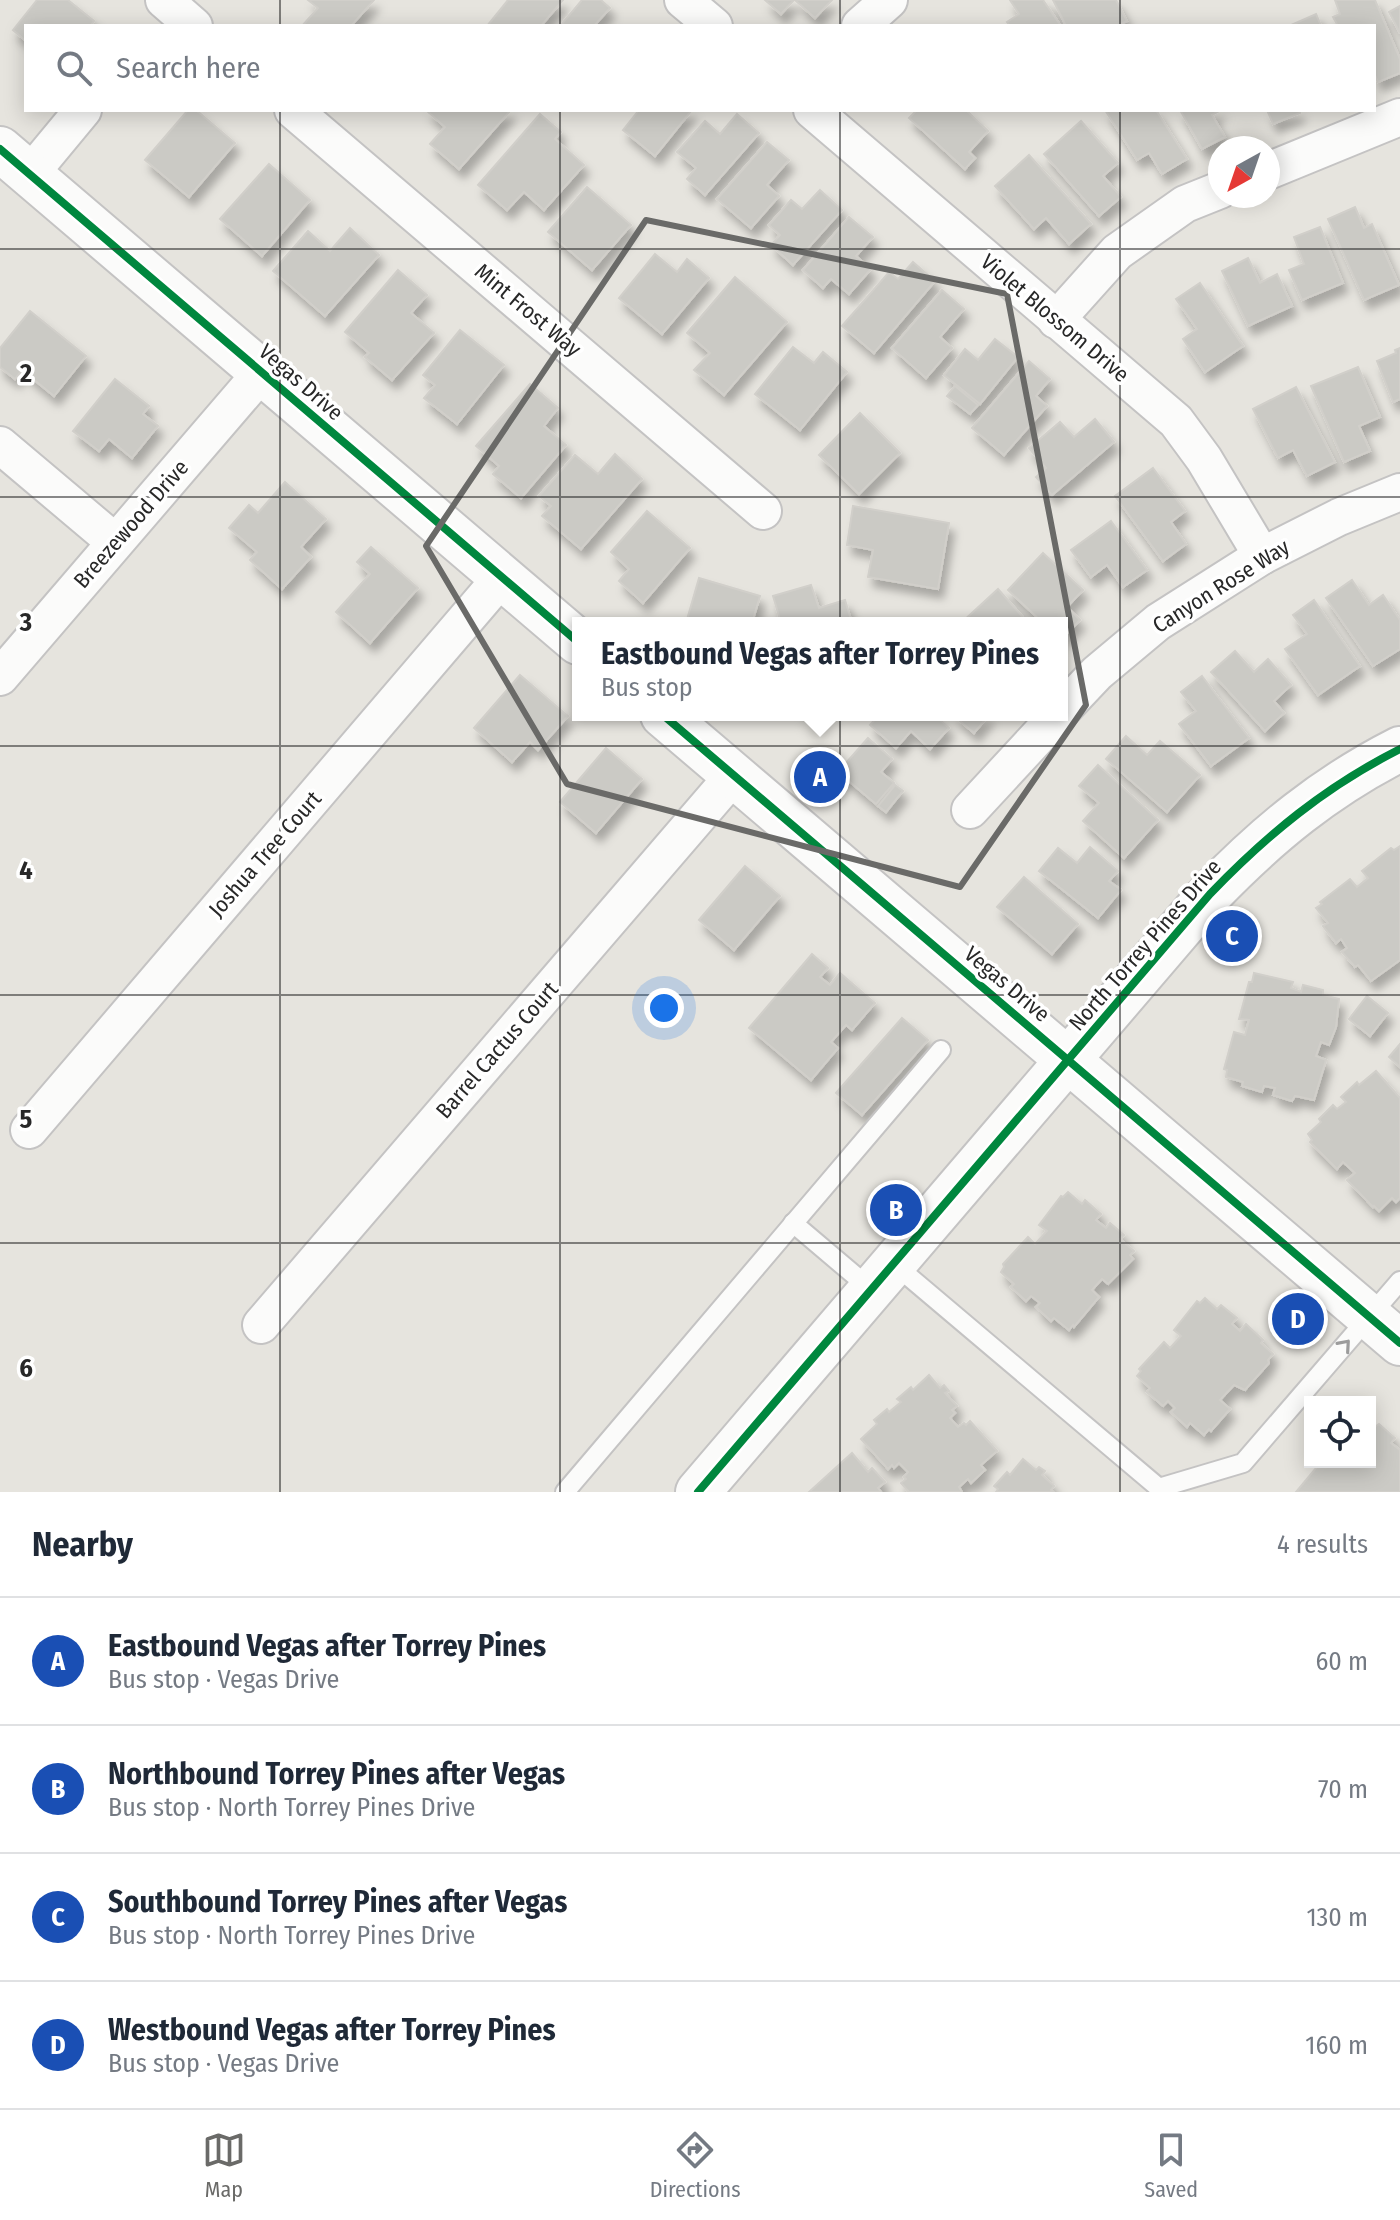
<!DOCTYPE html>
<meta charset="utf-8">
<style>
:root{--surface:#fff;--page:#f6f6f7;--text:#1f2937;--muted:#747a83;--line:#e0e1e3;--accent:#6a6a68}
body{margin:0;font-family:"Fira Sans Condensed",sans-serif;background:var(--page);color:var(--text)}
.controls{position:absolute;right:24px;bottom:24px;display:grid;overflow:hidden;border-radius:0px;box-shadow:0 4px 20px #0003}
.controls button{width:72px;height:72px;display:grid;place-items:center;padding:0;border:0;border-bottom:2px solid var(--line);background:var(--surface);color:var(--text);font:40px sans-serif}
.compass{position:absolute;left:1208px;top:136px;width:72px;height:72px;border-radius:50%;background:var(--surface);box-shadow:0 4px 20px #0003;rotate:220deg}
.you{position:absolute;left:664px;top:1008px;width:28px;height:28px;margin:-20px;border:6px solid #fff;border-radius:50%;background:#1a73e8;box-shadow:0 0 0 12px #1a73e833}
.badge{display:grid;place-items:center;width:52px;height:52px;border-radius:50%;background:var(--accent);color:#fff;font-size:26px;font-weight:700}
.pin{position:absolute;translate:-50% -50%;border:4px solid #fff;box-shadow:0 2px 8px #0006}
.popup{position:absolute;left:572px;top:617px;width:496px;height:104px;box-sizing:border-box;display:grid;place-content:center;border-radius:0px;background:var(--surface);filter:drop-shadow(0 2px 6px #0005);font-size:26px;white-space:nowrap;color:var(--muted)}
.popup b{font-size:30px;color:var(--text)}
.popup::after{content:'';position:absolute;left:50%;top:100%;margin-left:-16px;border:16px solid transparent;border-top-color:var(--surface)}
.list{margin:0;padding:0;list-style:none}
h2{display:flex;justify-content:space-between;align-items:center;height:104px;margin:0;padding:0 32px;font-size:34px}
h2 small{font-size:26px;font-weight:400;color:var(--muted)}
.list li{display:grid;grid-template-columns:52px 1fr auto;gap:24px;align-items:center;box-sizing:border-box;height:128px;padding:0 32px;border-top:2px solid var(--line)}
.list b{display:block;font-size:30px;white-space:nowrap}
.list p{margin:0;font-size:26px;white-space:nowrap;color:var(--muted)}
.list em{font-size:26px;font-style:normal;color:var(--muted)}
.icon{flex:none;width:44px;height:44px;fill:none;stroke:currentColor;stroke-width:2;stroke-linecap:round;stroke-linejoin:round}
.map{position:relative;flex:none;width:1400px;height:1492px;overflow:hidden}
.search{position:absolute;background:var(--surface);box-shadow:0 4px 20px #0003;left:24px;right:24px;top:24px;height:88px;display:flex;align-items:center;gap:20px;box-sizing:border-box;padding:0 28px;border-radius:0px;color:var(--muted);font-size:30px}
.sheet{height:616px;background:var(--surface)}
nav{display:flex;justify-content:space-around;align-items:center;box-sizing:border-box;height:112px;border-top:2px solid var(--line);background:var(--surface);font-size:22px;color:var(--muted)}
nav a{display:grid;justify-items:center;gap:4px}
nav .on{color:var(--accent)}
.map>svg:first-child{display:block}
</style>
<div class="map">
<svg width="1400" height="1492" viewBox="0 0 1400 1492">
<defs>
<filter id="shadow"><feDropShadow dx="5" dy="9" stdDeviation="4" flood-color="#0004"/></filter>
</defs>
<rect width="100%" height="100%" fill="#e6e4de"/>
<g fill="#cbcac5" stroke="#d1cfca" stroke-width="2" filter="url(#shadow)">
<path d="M 37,0 L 68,0 L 94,21 L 90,26 L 26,26 L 26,41 L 13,30 Z"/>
<path d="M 308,0 L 374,0 L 351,26 L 302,26 L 318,8 Z"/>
<path d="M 508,0 L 563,0 L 541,26 L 487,26 Z"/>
<path d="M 582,0 L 601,0 L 610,8 L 594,26 L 560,26 Z"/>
<path d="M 765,0 L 794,0 L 781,14 Z"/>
<path d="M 795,0 L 832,0 L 815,18 Z"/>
<path d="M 1010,0 L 1043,0 L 1061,26 L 1010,26 L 1007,22 L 1019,14 Z"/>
<path d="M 1053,0 L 1116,0 L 1127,21 L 1117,26 L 1066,26 Z"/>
<path d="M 1335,0 L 1375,0 L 1400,59 L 1400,73 L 1378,82 L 1374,73 L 1374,26 L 1338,26 L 1333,17 L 1340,14 Z"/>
<path d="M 1400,6 L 1400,33 L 1389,12 Z"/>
<path d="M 1316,14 L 1321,26 L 1289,26 Z"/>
<path d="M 188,110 L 196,110 L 235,143 L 189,197 L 145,160 Z"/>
<path d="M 426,110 L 511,110 L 459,169 L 430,144 L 445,127 Z"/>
<path d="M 639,110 L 692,110 L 655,156 L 623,130 Z"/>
<path d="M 917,110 L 966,110 L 988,131 L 969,152 L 975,158 L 965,169 L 909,118 Z"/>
<path d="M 1105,110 L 1156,110 L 1187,159 L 1162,174 L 1149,153 L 1137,160 Z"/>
<path d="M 1180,110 L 1221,110 L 1212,115 L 1225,137 L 1202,149 Z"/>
<path d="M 1267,110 L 1299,110 L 1300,113 L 1273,124 Z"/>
<path d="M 540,114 L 561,132 L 555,139 L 584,165 L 544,210 L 524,192 L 507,210 L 478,185 Z"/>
<path d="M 737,114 L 759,133 L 705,195 L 687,179 L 696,168 L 677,152 L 705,121 L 720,134 Z"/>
<path d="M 1081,121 L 1118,163 L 1103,176 L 1121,197 L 1099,216 L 1044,154 Z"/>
<path d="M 767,142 L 789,160 L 767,185 L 779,196 L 751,228 L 717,199 Z"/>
<path d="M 1029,155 L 1091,224 L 1069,244 L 1046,218 L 1034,229 L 995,186 Z"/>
<path d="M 269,164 L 310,200 L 262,256 L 220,219 Z"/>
<path d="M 587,187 L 631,225 L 592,270 L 548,232 Z"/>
<path d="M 820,190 L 842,210 L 793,265 L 771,245 L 780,235 L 769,225 L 791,200 L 802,209 Z"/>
<path d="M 1355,207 L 1364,228 L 1372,224 L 1399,285 L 1364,300 L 1328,219 Z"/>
<path d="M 849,217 L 873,237 L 856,256 L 871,269 L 849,294 L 831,279 L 823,288 L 803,270 Z"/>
<path d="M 1320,227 L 1343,283 L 1302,300 L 1289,270 L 1304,264 L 1294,237 Z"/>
<path d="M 350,228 L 379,255 L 325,316 L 273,271 L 308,231 L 330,251 Z"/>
<path d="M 655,254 L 677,272 L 687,259 L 709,278 L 662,334 L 619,298 Z"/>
<path d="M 1248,258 L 1260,283 L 1277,274 L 1292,306 L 1248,326 L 1222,271 Z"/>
<path d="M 913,262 L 935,281 L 874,353 L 842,326 L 889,272 L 898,279 Z"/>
<path d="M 398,270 L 427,295 L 411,313 L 434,333 L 392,380 L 365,357 L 369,353 L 345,332 Z"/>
<path d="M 735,277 L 787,322 L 724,395 L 694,370 L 710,353 L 687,333 Z"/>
<path d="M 1200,283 L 1243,346 L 1205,372 L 1183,339 L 1197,329 L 1176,299 Z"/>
<path d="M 942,290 L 964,309 L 940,337 L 952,348 L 926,378 L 892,348 Z"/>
<path d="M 30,311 L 86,356 L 54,396 L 22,370 L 15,379 L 0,367 L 0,348 Z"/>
<path d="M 460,330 L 504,365 L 457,424 L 424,398 L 435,385 L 423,375 Z"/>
<path d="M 995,339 L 1018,357 L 980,404 L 944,375 L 965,349 L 978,360 Z"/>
<path d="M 793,347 L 814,363 L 823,352 L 847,372 L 800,430 L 755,394 Z"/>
<path d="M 1400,348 L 1400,399 L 1393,402 L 1377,361 L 1396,353 L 1395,350 Z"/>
<path d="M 1029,361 L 1050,379 L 1036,396 L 1047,406 L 1004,455 L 972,428 Z"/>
<path d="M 1358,367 L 1380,417 L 1359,426 L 1370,451 L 1344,462 L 1311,386 Z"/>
<path d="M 115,379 L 149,406 L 143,414 L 158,426 L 132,458 L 109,439 L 99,451 L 73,431 Z"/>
<path d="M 530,384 L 558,408 L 544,426 L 566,445 L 521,498 L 493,474 L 499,466 L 476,446 Z"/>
<path d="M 955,386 L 978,405 L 970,414 L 947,396 Z"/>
<path d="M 1296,387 L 1335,462 L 1307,476 L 1293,450 L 1278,458 L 1253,409 Z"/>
<path d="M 860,413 L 900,453 L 859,494 L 819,455 Z"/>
<path d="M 1095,419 L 1114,442 L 1052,495 L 1036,477 L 1046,468 L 1029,448 L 1060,422 L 1074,437 Z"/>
<path d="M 615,454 L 642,479 L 581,549 L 542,516 L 551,506 L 539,496 L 575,455 L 598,474 Z"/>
<path d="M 1153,468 L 1185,511 L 1171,522 L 1186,544 L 1163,561 L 1115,496 Z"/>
<path d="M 285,482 L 326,519 L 301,547 L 311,557 L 282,589 L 250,560 L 257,552 L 229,528 L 249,505 L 258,513 Z"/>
<path d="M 853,506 L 949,523 L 938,589 L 868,577 L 873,550 L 847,545 Z"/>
<path d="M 647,511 L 690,548 L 643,603 L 619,581 L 629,569 L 611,552 Z"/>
<path d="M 1111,521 L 1147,570 L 1123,587 L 1107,565 L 1091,577 L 1071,550 Z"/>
<path d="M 371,547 L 418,588 L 370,643 L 336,612 L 370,574 L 357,562 Z"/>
<path d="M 1043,553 L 1083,590 L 1067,607 L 1080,620 L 1062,639 L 1062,623 L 1043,623 L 1008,590 Z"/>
<path d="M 699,578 L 760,596 L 752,623 L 686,623 Z"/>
<path d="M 1352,580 L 1369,605 L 1383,595 L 1400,620 L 1400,649 L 1373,666 L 1326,598 Z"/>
<path d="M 811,585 L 819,608 L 845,600 L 852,623 L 781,623 L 773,596 Z"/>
<path d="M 998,589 L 1028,623 L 961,623 Z"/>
<path d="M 1314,600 L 1360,666 L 1318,695 L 1285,649 L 1307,634 L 1293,615 Z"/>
<path d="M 1235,651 L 1254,672 L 1268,659 L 1291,685 L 1274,701 L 1284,713 L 1265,731 L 1211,672 Z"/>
<path d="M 520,675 L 568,716 L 538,750 L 530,742 L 512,762 L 474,728 Z"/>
<path d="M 1202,676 L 1249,738 L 1211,766 L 1179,724 L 1196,711 L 1181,692 Z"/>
<path d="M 879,715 L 935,715 L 949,728 L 930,749 L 911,731 L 896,748 L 870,725 Z"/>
<path d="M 953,715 L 989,715 L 974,733 Z"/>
<path d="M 1126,736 L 1147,755 L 1160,741 L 1200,775 L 1167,812 L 1106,759 Z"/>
<path d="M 868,738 L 892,759 L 881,772 L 894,783 L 876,804 L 838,772 Z"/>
<path d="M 606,748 L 642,779 L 596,833 L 560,802 Z"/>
<path d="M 1098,765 L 1158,820 L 1124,858 L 1083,821 L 1099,803 L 1079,786 Z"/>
<path d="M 895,785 L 903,791 L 886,812 L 878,806 Z"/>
<path d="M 1400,846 L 1400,960 L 1371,981 L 1358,965 L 1355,967 L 1342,952 L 1347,948 L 1341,939 L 1336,943 L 1323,926 L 1328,923 L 1316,908 L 1322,904 L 1320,902 L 1350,879 L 1357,887 L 1368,878 L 1362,871 L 1391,848 L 1394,850 Z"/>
<path d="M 1090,847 L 1118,871 L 1109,881 L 1121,890 L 1098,918 L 1039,871 L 1058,848 L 1077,863 Z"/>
<path d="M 745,866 L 780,896 L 734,950 L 699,920 Z"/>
<path d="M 1024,877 L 1078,924 L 1052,954 L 997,907 Z"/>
<path d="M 812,954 L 828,968 L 820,977 L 830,985 L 840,973 L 875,1003 L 852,1030 L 846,1025 L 831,1042 L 838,1048 L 811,1080 L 749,1028 Z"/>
<path d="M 1254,973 L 1293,982 L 1291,988 L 1301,992 L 1303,985 L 1323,990 L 1323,995 L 1339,999 L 1336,1027 L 1329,1045 L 1321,1042 L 1316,1056 L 1326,1060 L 1314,1100 L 1295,1096 L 1292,1101 L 1273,1095 L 1275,1088 L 1264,1086 L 1262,1092 L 1242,1086 L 1243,1082 L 1226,1077 L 1227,1070 L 1224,1069 L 1234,1032 L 1245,1035 L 1249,1020 L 1239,1019 L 1249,982 L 1252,982 Z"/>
<path d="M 1367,996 L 1388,1013 L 1370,1036 L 1349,1019 Z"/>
<path d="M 902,1018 L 928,1040 L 862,1115 L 836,1093 Z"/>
<path d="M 1400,1044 L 1400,1067 L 1389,1057 Z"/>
<path d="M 1376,1071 L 1400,1098 L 1400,1198 L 1396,1202 L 1392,1198 L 1379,1211 L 1374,1206 L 1373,1207 L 1347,1180 L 1355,1173 L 1343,1162 L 1337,1169 L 1310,1142 L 1312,1140 L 1308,1134 L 1321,1122 L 1319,1119 L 1333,1105 L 1337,1109 L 1346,1102 L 1341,1097 L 1357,1082 L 1359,1085 Z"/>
<path d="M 1068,1192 L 1082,1204 L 1085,1200 L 1101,1214 L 1096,1220 L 1106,1228 L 1110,1223 L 1124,1235 L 1120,1239 L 1134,1251 L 1130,1255 L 1133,1259 L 1108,1284 L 1102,1279 L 1092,1290 L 1099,1297 L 1074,1327 L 1073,1325 L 1069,1330 L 1054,1318 L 1051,1321 L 1036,1307 L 1040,1303 L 1031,1296 L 1026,1301 L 1011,1287 L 1014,1284 L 1001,1272 L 1004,1267 L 1003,1264 L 1028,1237 L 1035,1244 L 1047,1231 L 1039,1225 L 1061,1196 L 1063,1197 Z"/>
<path d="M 1205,1298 L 1217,1309 L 1221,1305 L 1237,1318 L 1232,1324 L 1240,1331 L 1246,1324 L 1263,1340 L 1261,1343 L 1273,1354 L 1268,1360 L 1269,1363 L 1245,1390 L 1234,1385 L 1220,1400 L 1230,1409 L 1211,1431 L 1209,1429 L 1204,1435 L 1190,1423 L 1187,1427 L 1171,1412 L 1175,1408 L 1168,1401 L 1163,1406 L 1147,1392 L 1150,1388 L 1137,1376 L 1141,1371 L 1139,1369 L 1164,1342 L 1170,1348 L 1181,1336 L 1174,1330 L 1197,1301 L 1200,1303 Z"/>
<path d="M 929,1375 L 940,1388 L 944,1385 L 949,1391 L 945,1393 L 957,1406 L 952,1410 L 955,1413 L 950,1418 L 958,1427 L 964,1423 L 966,1425 L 970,1421 L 997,1451 L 981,1465 L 985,1470 L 971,1483 L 968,1479 L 959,1487 L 962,1492 L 909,1492 L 901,1483 L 906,1479 L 904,1477 L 908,1472 L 899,1463 L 894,1468 L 892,1465 L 888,1469 L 861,1439 L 877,1424 L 874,1420 L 887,1409 L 889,1412 L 901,1402 L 897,1399 L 911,1387 L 913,1390 Z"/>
<path d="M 1370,1422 L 1376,1426 L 1379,1424 L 1395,1438 L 1391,1443 L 1400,1450 L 1400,1492 L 1296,1492 L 1321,1462 L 1326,1467 L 1328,1464 L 1333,1467 L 1338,1462 L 1370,1462 Z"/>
<path d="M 852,1453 L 868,1472 L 872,1468 L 885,1482 L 878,1488 L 881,1492 L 809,1492 Z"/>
<path d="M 1023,1459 L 1036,1470 L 1039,1467 L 1045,1471 L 1042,1475 L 1054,1486 L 1051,1490 L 1053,1492 L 996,1492 L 998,1489 L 994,1486 L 1007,1472 L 1010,1475 Z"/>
</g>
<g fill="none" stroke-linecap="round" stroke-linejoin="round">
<g stroke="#c4c3c3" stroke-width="22">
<g id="lane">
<path d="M 793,1223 L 872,1290"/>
<path d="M 894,1264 L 1159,1488 L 1243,1463 L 1400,1281"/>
<path d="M 565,1492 L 941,1050"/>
</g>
</g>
<g stroke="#c4c3c3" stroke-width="40">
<g id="street">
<path d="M 164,0 L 194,26"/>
<path d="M 683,0 L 714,26"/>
<path d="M 860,26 L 889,0"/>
<path d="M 293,110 L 763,511"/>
<path d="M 812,110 L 1176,421 L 1204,459 L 1262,556"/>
<path d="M 1268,171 L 1400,117"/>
<path d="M 30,174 L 83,110"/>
<path d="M 1056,320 L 1117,252 L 1185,204 L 1220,190"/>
<path d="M 0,445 L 115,542"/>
<path d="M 0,677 L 262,372"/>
<path d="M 1062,710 L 1097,673 L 1158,622 L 1262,556 L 1339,517 L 1400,492"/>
<path d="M 970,810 L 1058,715"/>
<path d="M 29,1130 L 502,577"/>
<path d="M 261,1325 L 734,775"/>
</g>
</g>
<g stroke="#c4c3c3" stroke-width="48">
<g id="secondary">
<path d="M 0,149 L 578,642"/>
<path d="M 663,715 L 1400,1343"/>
<path d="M 698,1492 L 1210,894 C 1268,834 1325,787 1400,749"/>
</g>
</g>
<use href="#lane" stroke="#fbfbfa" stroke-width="18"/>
<use href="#street" stroke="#fbfbfa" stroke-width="36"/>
<use href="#secondary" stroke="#fbfbfa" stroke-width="44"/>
<g stroke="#fff" stroke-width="13">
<g id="cycleway">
<path d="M 0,149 L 578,642"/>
<path d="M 663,715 L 1400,1343"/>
<path d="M 698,1492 L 1210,894 C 1268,834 1325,787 1400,749"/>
</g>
</g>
<use href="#cycleway" stroke="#00873e" stroke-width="8"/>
</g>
<defs><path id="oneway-chevron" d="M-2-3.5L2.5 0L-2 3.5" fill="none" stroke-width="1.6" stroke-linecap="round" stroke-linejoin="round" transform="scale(2)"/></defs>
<use stroke="#9c9c9c" href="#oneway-chevron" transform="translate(1345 1345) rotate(-49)"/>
<path fill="none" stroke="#6a6a68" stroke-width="6" stroke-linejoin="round" d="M 646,220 L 1007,294 L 1086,705 L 960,887 L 567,784 L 426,546 Z"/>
<path fill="none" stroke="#282828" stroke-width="2" stroke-opacity="0.55" d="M 280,0 L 280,26M 560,0 L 560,26M 840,0 L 840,26M 1120,0 L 1120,26M 280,110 L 280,1492M 560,110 L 560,1492M 840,110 L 840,1492M 1120,110 L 1120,1492M 0,249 L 1400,249M 0,497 L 1400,497M 0,746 L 1400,746M 0,995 L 1400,995M 0,1243 L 1400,1243"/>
<g text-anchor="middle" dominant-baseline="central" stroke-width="7" stroke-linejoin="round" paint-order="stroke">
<g font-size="22" fill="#282828" stroke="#fff">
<text transform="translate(528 310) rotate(40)">Mint Frost Way</text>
<text transform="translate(1055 318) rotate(40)">Violet Blossom Drive</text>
<text transform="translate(301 382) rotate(41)">Vegas Drive</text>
<text transform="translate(131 524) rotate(-49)">Breezewood Drive</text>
<text transform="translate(1221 586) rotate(-32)">Canyon Rose Way</text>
<text transform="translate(265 854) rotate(-49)">Joshua Tree Court</text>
<text transform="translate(1145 945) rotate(-49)">North Torrey Pines Drive</text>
<text transform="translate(1007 984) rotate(40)">Vegas Drive</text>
<text transform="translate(497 1050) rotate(-49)">Barrel Cactus Court</text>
</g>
</g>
<g font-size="26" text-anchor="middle" font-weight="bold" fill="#282828" stroke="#fff" stroke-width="7" stroke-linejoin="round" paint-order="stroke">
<text x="26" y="382">2</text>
<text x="26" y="631">3</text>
<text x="26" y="879">4</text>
<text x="26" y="1128">5</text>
<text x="26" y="1377">6</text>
</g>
</svg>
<div class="controls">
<button><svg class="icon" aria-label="locate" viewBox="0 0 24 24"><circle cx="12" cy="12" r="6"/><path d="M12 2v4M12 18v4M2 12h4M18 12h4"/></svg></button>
</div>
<svg class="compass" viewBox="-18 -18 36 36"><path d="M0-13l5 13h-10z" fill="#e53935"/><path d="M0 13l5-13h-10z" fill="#747a83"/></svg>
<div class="you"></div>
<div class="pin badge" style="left:820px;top:777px;background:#1a4fb4">A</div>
<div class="popup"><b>Eastbound Vegas after Torrey Pines</b>Bus stop</div>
<div class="pin badge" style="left:896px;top:1210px;background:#1a4fb4">B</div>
<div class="pin badge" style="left:1232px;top:936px;background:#1a4fb4">C</div>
<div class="pin badge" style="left:1298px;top:1319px;background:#1a4fb4">D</div>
<div class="search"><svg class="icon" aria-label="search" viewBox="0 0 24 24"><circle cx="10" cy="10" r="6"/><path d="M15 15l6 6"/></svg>Search here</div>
</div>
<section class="sheet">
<h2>Nearby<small>4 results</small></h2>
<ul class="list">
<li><span class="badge" style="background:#1a4fb4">A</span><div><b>Eastbound Vegas after Torrey Pines</b><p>Bus stop · Vegas Drive</p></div><em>60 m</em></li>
<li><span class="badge" style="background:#1a4fb4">B</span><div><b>Northbound Torrey Pines after Vegas</b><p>Bus stop · North Torrey Pines Drive</p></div><em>70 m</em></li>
<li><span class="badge" style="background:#1a4fb4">C</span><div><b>Southbound Torrey Pines after Vegas</b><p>Bus stop · North Torrey Pines Drive</p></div><em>130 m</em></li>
<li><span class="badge" style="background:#1a4fb4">D</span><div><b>Westbound Vegas after Torrey Pines</b><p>Bus stop · Vegas Drive</p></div><em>160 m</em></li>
</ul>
</section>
<nav>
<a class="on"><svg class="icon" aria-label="map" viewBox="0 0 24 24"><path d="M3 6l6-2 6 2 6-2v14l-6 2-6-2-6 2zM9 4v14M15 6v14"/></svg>Map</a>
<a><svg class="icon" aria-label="directions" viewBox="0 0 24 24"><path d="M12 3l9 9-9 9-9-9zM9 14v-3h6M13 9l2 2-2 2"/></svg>Directions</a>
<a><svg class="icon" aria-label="saved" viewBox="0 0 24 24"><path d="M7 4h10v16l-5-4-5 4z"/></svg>Saved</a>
</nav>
